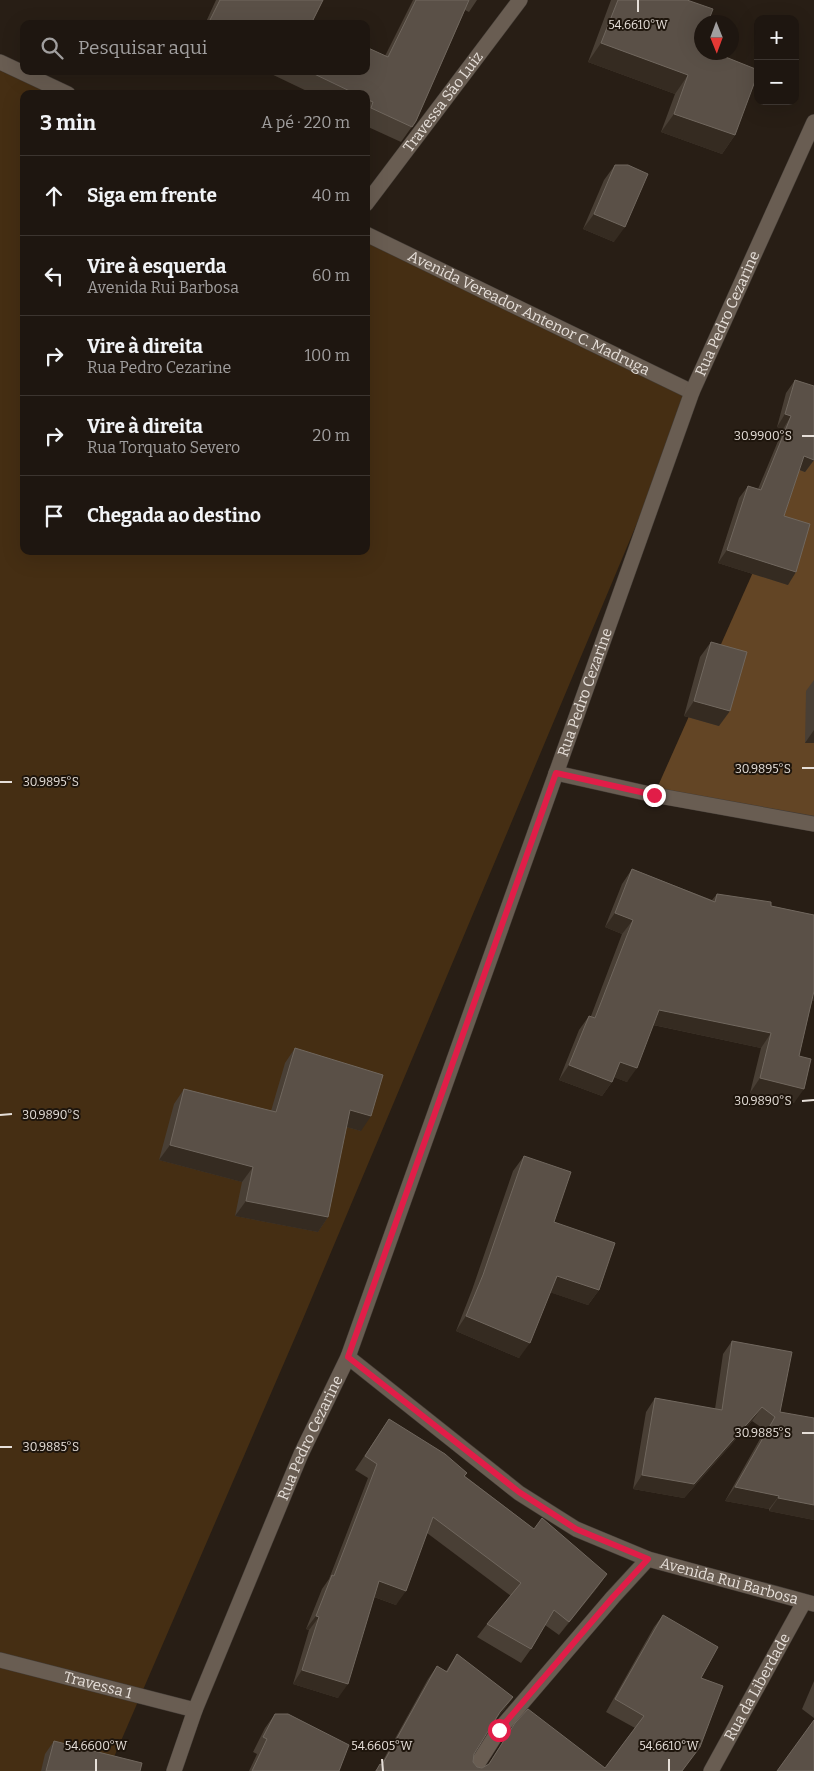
<!DOCTYPE html>
<html lang="pt">
<meta charset="utf-8">
<style>
:root{--surface:#1e1610;--page:#2b231e;--text:#f1f3f6;--muted:#a19f9f;--line:#3c3530}
body{margin:0;font-family:Bitter,serif;background:var(--page);color:var(--text)}
.controls{position:absolute;right:15px;top:15px;display:grid;overflow:hidden;border-radius:10px;box-shadow:0 5px 20px #0002}
.controls button{width:45px;height:45px;display:grid;place-items:center;padding:0;border:0;border-bottom:1px solid var(--line);background:var(--surface);color:var(--text);font:25px sans-serif}
.compass{position:absolute;left:694px;top:15px;width:45px;height:45px;border-radius:50%;background:var(--surface);box-shadow:0 5px 20px #0002;rotate:179deg}
.stop{position:absolute;width:15px;height:15px;margin:-11px;border:4px solid #e11d48;border-radius:50%;background:#fff}
.stop.end{background:#e11d48;border-color:#fff;box-shadow:0 1px 5px #0008}
.list{margin:0;padding:0;list-style:none}
h2{display:flex;justify-content:space-between;align-items:center;height:65px;margin:0;padding:0 20px;font-size:21px}
h2 small{font-size:16px;font-weight:400;color:var(--muted)}
.list li{display:grid;grid-template-columns:32px 1fr auto;gap:15px;align-items:center;box-sizing:border-box;height:80px;padding:0 20px;border-top:1px solid var(--line)}
.list b{display:block;font-size:19px;white-space:nowrap}
.list p{margin:0;font-size:16px;white-space:nowrap;color:var(--muted)}
.list em{font-size:16px;font-style:normal;color:var(--muted)}
.icon{flex:none;width:28px;height:28px;fill:none;stroke:currentColor;stroke-width:2;stroke-linecap:round;stroke-linejoin:round}
.map{position:relative;flex:none;width:814px;height:1771px;overflow:hidden}
.search{position:absolute;background:var(--surface);box-shadow:0 5px 20px #0002;left:20px;top:20px;width:350px;height:55px;display:flex;align-items:center;gap:12px;box-sizing:border-box;padding:0 18px;border-radius:10px;color:var(--muted);font-size:19px}
.panel{position:absolute;background:var(--surface);box-shadow:0 5px 20px #0002;left:20px;top:90px;width:350px;height:465px;border-radius:10px}
.map>svg:first-child{display:block}
</style>
<div class="map">
<svg width="814" height="1771" viewBox="0 0 814 1771">
<rect width="100%" height="100%" fill="#281e15"/>
<path fill="#452e13" d="M 0,63 L 65,94 L 24,94 L 24,551 L 366,551 L 366,237 L 692,392 L 300,1326 L 108,1771 L 0,1771 Z"/>
<path fill="#634525" d="M 814,435 L 814,824 L 654,795 Z"/>
<g fill="none" stroke-linecap="round" stroke-linejoin="round">
<g stroke="#433c36" stroke-width="16">
<g id="street">
<path d="M 0,62 L 68,94"/>
<path id="s1" d="M 366,204 L 520,0"/>
<path id="s2" d="M 366,234 L 692,392"/>
<path d="M 556,773 L 654,795 L 814,824"/>
<path id="s3" d="M 348,1357 L 519,1493 L 576,1529 L 648,1559 L 814,1604"/>
<path id="s4" d="M 0,1660 L 195,1710"/>
<path id="s5" d="M 174,1771 L 195,1710 L 301,1454 L 348,1357 L 692,392 L 814,122"/>
<path d="M 473,1771 L 499,1730 L 613,1597 L 648,1559"/>
<path id="s6" d="M 711,1771 L 804,1602"/>
</g>
</g>
<use href="#street" stroke="#695d52" stroke-width="15"/>
</g>
<g fill="#493f35">
<path d="M 216,0 L 323,0 L 312,22 L 316,24 L 205,24 Z"/>
<path d="M 413,0 L 477,0 L 469,12 L 465,10 L 416,121 L 401,142 L 366,126 L 366,94 L 313,94 L 265,71 L 366,71 L 385,56 Z"/>
<path d="M 611,0 L 687,0 L 699,47 L 735,135 L 722,154 L 661,132 L 675,94 L 588,62 Z"/>
<path d="M 615,165 L 614,242 L 583,229 L 604,180 Z"/>
<path d="M 795,380 L 814,460 L 805,472 L 799,470 L 784,516 L 788,585 L 718,563 L 739,498 L 748,486 L 758,489 L 783,429 L 777,427 L 786,393 Z"/>
<path d="M 711,642 L 719,726 L 684,716 L 700,657 Z"/>
<path d="M 814,680 L 814,743 L 805,743 L 806,691 Z"/>
<path d="M 632,869 L 712,900 L 717,894 L 814,915 L 814,1001 L 812,1001 L 799,1056 L 794,1103 L 750,1093 L 761,1048 L 653,1025 L 627,1082 L 614,1077 L 612,1082 L 602,1096 L 559,1080 L 579,1030 L 589,1016 L 591,1016 L 622,934 L 605,927 L 622,884 Z"/>
<path d="M 295,1048 L 361,1131 L 346,1127 L 328,1217 L 318,1232 L 235,1216 L 242,1182 L 159,1160 L 174,1104 L 184,1089 L 271,1111 L 285,1063 Z"/>
<path d="M 524,1156 L 554,1222 L 599,1290 L 588,1305 L 550,1292 L 519,1358 L 456,1331 L 472,1290 L 513,1171 Z"/>
<path d="M 732,1341 L 780,1412 L 814,1418 L 814,1520 L 769,1511 L 769,1509 L 725,1501 L 765,1430 L 752,1421 L 684,1498 L 633,1489 L 646,1412 L 655,1398 L 715,1409 L 723,1354 Z"/>
<path d="M 389,1419 L 467,1473 L 465,1476 L 534,1529 L 607,1574 L 597,1588 L 559,1635 L 545,1625 L 531,1649 L 521,1663 L 477,1637 L 487,1624 L 511,1596 L 427,1533 L 396,1605 L 374,1597 L 338,1698 L 293,1684 L 309,1630 L 306,1629 L 322,1589 L 329,1579 L 368,1478 L 355,1470 Z"/>
<path d="M 663,1615 L 701,1678 L 683,1771 L 375,1771 L 381,1764 L 428,1679 L 437,1666 L 446,1671 L 457,1654 L 513,1697 L 504,1710 L 494,1721 L 474,1754 L 473,1762 L 477,1767 L 482,1768 L 488,1765 L 515,1723 L 605,1768 L 635,1728 L 606,1712 L 654,1627 Z"/>
<path d="M 814,1681 L 814,1718 L 802,1709 Z"/>
<path d="M 275,1714 L 339,1771 L 249,1771 L 257,1754 L 253,1752 L 265,1728 Z"/>
<path d="M 54,1741 L 140,1771 L 41,1771 L 45,1754 Z"/>
</g>
<g fill="#352b21">
<path d="M 601,43 L 688,75 L 675,94 L 588,62 Z"/>
<path d="M 674,114 L 735,135 L 722,154 L 661,132 Z"/>
<path d="M 594,214 L 625,227 L 614,242 L 583,229 Z"/>
<path d="M 785,414 L 791,416 L 783,429 L 777,427 Z"/>
<path d="M 804,456 L 814,460 L 805,472 L 795,468 Z"/>
<path d="M 727,550 L 796,572 L 788,585 L 718,563 Z"/>
<path d="M 694,701 L 730,711 L 719,726 L 684,716 Z"/>
<path d="M 814,730 L 814,743 L 805,743 Z"/>
<path d="M 615,913 L 633,920 L 622,934 L 605,927 Z"/>
<path d="M 814,987 L 814,1001 L 805,1000 Z"/>
<path d="M 659,1010 L 771,1033 L 761,1048 L 649,1024 Z"/>
<path d="M 620,1062 L 637,1068 L 627,1082 L 610,1076 Z"/>
<path d="M 569,1065 L 612,1082 L 602,1096 L 559,1080 Z"/>
<path d="M 760,1078 L 804,1089 L 794,1103 L 750,1093 Z"/>
<path d="M 350,1110 L 371,1116 L 361,1131 L 339,1125 Z"/>
<path d="M 170,1145 L 253,1167 L 242,1182 L 159,1160 Z"/>
<path d="M 246,1201 L 328,1217 L 318,1232 L 235,1216 Z"/>
<path d="M 557,1276 L 599,1290 L 588,1305 L 546,1291 Z"/>
<path d="M 466,1316 L 530,1343 L 519,1358 L 456,1331 Z"/>
<path d="M 762,1407 L 752,1421 L 684,1498 L 633,1489 L 642,1475 Z"/>
<path d="M 735,1487 L 779,1496 L 769,1509 L 725,1501 Z"/>
<path d="M 778,1498 L 814,1505 L 814,1520 L 769,1511 Z"/>
<path d="M 607,1574 L 597,1588 L 559,1635 L 569,1622 Z"/>
<path d="M 379,1581 L 406,1591 L 396,1605 L 369,1595 Z"/>
<path d="M 316,1616 L 319,1617 L 309,1630 L 306,1629 Z"/>
<path d="M 302,1670 L 348,1684 L 338,1698 L 293,1684 Z"/>
<path d="M 513,1697 L 504,1710 L 491,1725 L 500,1712 Z"/>
</g>
<g fill="#5a5047" stroke="#70675e">
<path d="M 220,0 L 323,0 L 312,22 L 316,24 L 208,24 Z"/>
<path d="M 416,0 L 469,0 L 416,121 L 412,127 L 371,108 L 373,102 L 366,99 L 366,94 L 356,94 L 308,71 L 366,71 L 366,47 L 388,57 Z"/>
<path d="M 618,0 L 687,0 L 713,9 L 708,22 L 702,22 L 702,40 L 699,47 L 702,48 L 702,52 L 713,52 L 758,70 L 758,73 L 735,135 L 674,114 L 688,75 L 601,43 Z"/>
<path d="M 615,165 L 628,165 L 648,174 L 625,227 L 594,214 Z"/>
<path d="M 795,380 L 814,386 L 814,460 L 804,456 L 784,516 L 810,524 L 796,572 L 727,550 L 748,486 L 761,490 L 791,416 L 785,414 Z"/>
<path d="M 711,642 L 747,652 L 730,711 L 694,701 Z"/>
<path d="M 632,869 L 715,902 L 717,894 L 771,902 L 771,906 L 814,915 L 814,991 L 799,1056 L 811,1059 L 804,1089 L 760,1078 L 771,1033 L 659,1010 L 637,1068 L 620,1062 L 612,1082 L 569,1065 L 589,1016 L 595,1018 L 633,920 L 615,913 Z"/>
<path d="M 295,1048 L 383,1075 L 371,1116 L 350,1110 L 328,1217 L 246,1201 L 253,1167 L 170,1145 L 184,1089 L 276,1112 Z"/>
<path d="M 524,1156 L 571,1172 L 554,1222 L 615,1243 L 599,1290 L 557,1276 L 530,1343 L 466,1316 L 483,1275 Z"/>
<path d="M 732,1341 L 792,1352 L 780,1412 L 814,1418 L 814,1505 L 778,1498 L 779,1496 L 735,1487 L 775,1417 L 762,1407 L 694,1484 L 642,1475 L 655,1398 L 722,1410 Z"/>
<path d="M 389,1419 L 445,1454 L 467,1473 L 464,1476 L 534,1529 L 542,1518 L 607,1574 L 569,1622 L 554,1610 L 531,1649 L 487,1624 L 521,1583 L 433,1517 L 406,1591 L 379,1581 L 348,1684 L 302,1670 L 319,1617 L 316,1616 L 332,1575 L 334,1576 L 377,1464 L 365,1456 Z"/>
<path d="M 663,1615 L 718,1647 L 701,1678 L 723,1686 L 700,1747 L 682,1771 L 376,1771 L 380,1764 L 382,1765 L 437,1666 L 447,1672 L 457,1654 L 513,1697 L 500,1712 L 474,1754 L 473,1762 L 477,1767 L 482,1768 L 489,1764 L 515,1723 L 528,1709 L 605,1768 L 644,1716 L 615,1699 Z"/>
<path d="M 275,1714 L 288,1714 L 349,1745 L 339,1771 L 252,1771 L 267,1739 L 263,1737 Z"/>
<path d="M 814,1720 L 814,1771 L 777,1771 Z"/>
<path d="M 54,1741 L 142,1763 L 140,1771 L 46,1771 Z"/>
</g>
<g fill="none" stroke-linecap="round" stroke-linejoin="round">
<path stroke="#e11d48" stroke-width="6" d="M 499,1730 L 613,1597 L 648,1559 L 576,1529 L 519,1492 L 348,1357 L 556,773 L 654,795"/>
</g>
<path fill="none" stroke="#e6dfd9" stroke-width="2" d="M 638,0 L 638,12M 802,436 L 814,436M 802,768 L 814,768M 0,782 L 12,782M 802,1101 L 814,1100M 0,1115 L 12,1114M 802,1433 L 814,1433M 0,1447 L 12,1447M 96,1759 L 96,1771M 382,1759 L 383,1771M 669,1759 L 669,1771"/>
<g text-anchor="middle" dominant-baseline="central" stroke-width="4" stroke-linejoin="round" paint-order="stroke">
<g font-size="15" fill="#e6dfd9" stroke="#1e150c">
<text stroke="none"><textPath href="#s1" startOffset="128">Travessa São Luiz</textPath></text>
<text stroke="none"><textPath href="#s2" startOffset="181">Avenida Vereador Antenor C. Madruga</textPath></text>
<text stroke="none"><textPath href="#s5" startOffset="1560">Rua Pedro Cezarine</textPath></text>
<text stroke="none"><textPath href="#s5" startOffset="1155">Rua Pedro Cezarine</textPath></text>
<text stroke="none"><textPath href="#s5" startOffset="360">Rua Pedro Cezarine</textPath></text>
<text stroke="none"><textPath href="#s3" startOffset="448">Avenida Rui Barbosa</textPath></text>
<text stroke="none"><textPath href="#s4" startOffset="101">Travessa 1</textPath></text>
<text stroke="none"><textPath href="#s6" startOffset="96">Rua da Liberdade</textPath></text>
</g>
</g>
<g font-size="12" text-anchor="middle" fill="#e6dfd9" stroke="#1e150c" stroke-width="4" stroke-linejoin="round" paint-order="stroke">
<text x="638" y="29">54.6610°W</text>
<text x="763" y="440">30.9900°S</text>
<text x="763" y="773">30.9895°S</text>
<text x="51" y="786">30.9895°S</text>
<text x="763" y="1105">30.9890°S</text>
<text x="51" y="1119">30.9890°S</text>
<text x="763" y="1437">30.9885°S</text>
<text x="51" y="1451">30.9885°S</text>
<text x="96" y="1750">54.6600°W</text>
<text x="382" y="1750">54.6605°W</text>
<text x="669" y="1750">54.6610°W</text>
</g>
</svg>
<div class="controls">
<button>+</button>
<button>−</button>
</div>
<svg class="compass" viewBox="-18 -18 36 36"><path d="M0-13l5 13h-10z" fill="#e53935"/><path d="M0 13l5-13h-10z" fill="#a19f9f"/></svg>
<div class="stop" style="left:499px;top:1730px"></div>
<div class="stop end" style="left:654px;top:795px"></div>
<div class="search"><svg class="icon" aria-label="search" viewBox="0 0 24 24"><circle cx="10" cy="10" r="6"/><path d="M15 15l6 6"/></svg>Pesquisar aqui</div>
<section class="panel">
<h2>3 min<small>A pé · 220 m</small></h2>
<ul class="list">
<li><svg class="icon" aria-label="ahead" viewBox="0 0 24 24"><path d="M12 20V5M6 11l6-6 6 6"/></svg><div><b>Siga em frente</b></div><em>40 m</em></li>
<li><svg class="icon" aria-label="left" viewBox="0 0 24 24"><path d="M17 20v-9H6M10 6l-5 5 5 5"/></svg><div><b>Vire à esquerda</b><p>Avenida Rui Barbosa</p></div><em>60 m</em></li>
<li><svg class="icon" aria-label="right" viewBox="0 0 24 24"><path d="M7 20v-9h11M14 6l5 5-5 5"/></svg><div><b>Vire à direita</b><p>Rua Pedro Cezarine</p></div><em>100 m</em></li>
<li><svg class="icon" aria-label="right" viewBox="0 0 24 24"><path d="M7 20v-9h11M14 6l5 5-5 5"/></svg><div><b>Vire à direita</b><p>Rua Torquato Severo</p></div><em>20 m</em></li>
<li><svg class="icon" aria-label="arrive" viewBox="0 0 24 24"><path d="M6 21V4h12l-3 4 3 4H6"/></svg><div><b>Chegada ao destino</b></div></li>
</ul>
</section>
</div>
